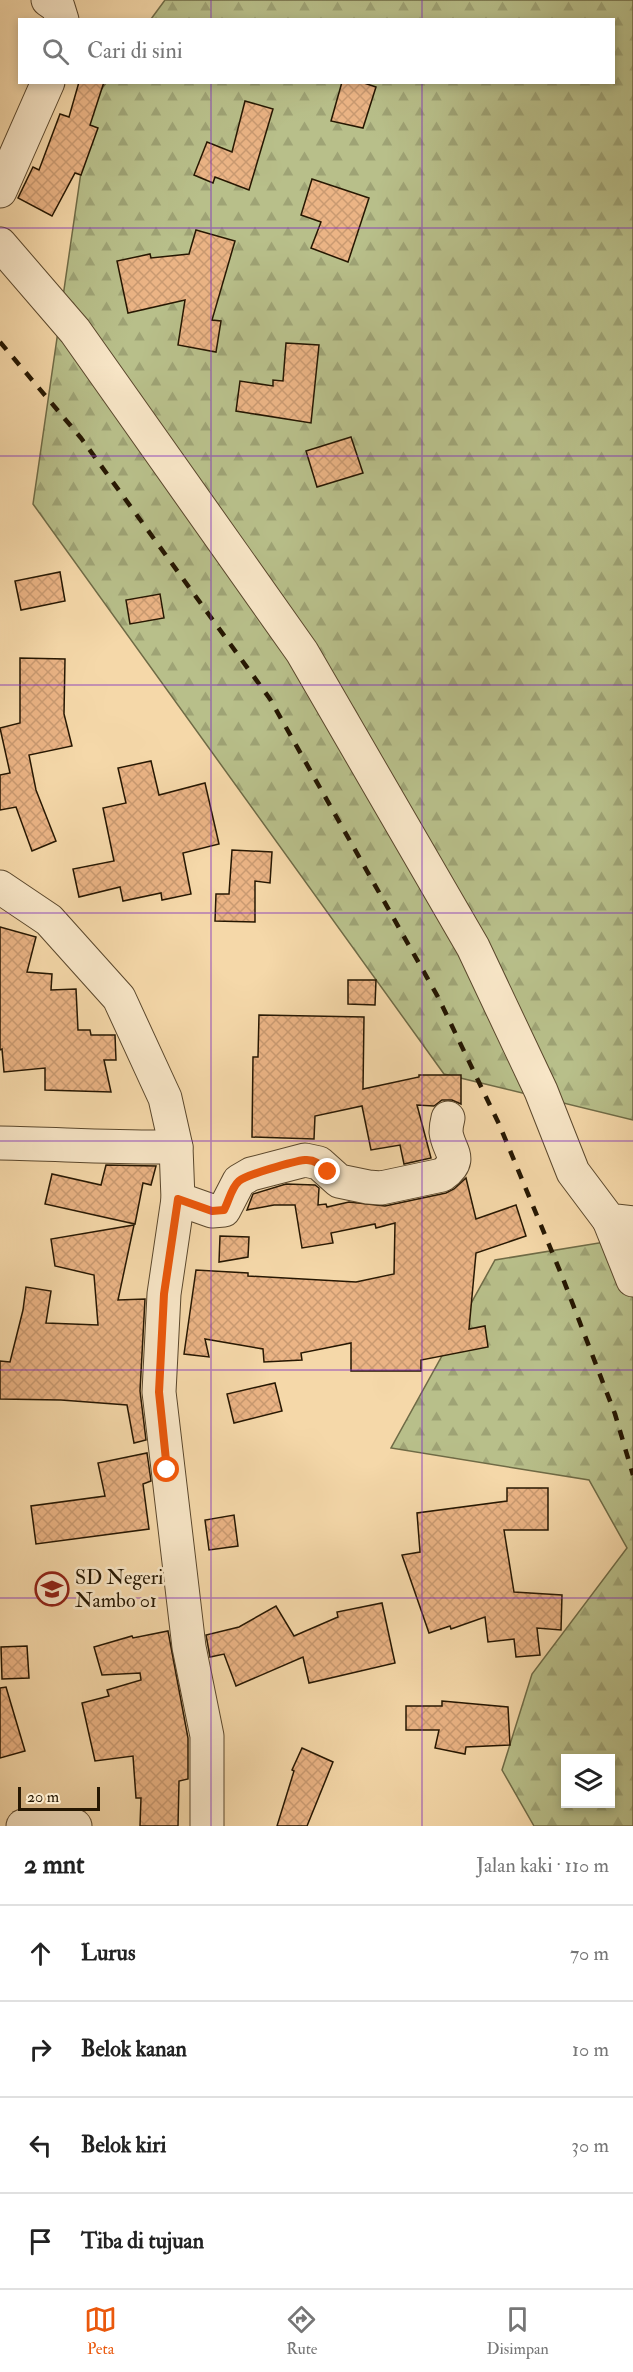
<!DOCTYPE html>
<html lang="id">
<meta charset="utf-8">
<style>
:root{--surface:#fff;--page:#f2f2f2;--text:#222;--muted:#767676;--line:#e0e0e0;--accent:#ea580c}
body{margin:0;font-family:"IM FELL Double Pica",serif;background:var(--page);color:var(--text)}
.controls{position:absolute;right:18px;bottom:18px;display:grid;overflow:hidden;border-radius:0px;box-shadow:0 3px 9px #0003}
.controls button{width:54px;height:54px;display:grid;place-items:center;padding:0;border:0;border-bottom:2px solid var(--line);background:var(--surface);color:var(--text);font:30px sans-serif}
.scale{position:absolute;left:18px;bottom:15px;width:82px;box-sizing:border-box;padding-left:6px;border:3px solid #261702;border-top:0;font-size:16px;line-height:21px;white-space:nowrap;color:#261702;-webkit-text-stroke:4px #f8e6c7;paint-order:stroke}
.stop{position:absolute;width:18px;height:18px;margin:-14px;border:4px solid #ea580c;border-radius:50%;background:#fff}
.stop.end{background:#ea580c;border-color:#fff;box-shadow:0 2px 6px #0008}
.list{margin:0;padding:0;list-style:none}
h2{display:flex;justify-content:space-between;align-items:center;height:78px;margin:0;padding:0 24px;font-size:26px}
h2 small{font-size:20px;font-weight:400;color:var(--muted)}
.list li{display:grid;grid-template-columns:39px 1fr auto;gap:18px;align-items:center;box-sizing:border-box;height:96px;padding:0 24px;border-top:2px solid var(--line)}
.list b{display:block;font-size:22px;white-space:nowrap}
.list em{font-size:20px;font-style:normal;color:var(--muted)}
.icon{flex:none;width:33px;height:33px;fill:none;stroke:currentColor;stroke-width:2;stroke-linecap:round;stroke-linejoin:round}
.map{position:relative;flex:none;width:633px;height:1826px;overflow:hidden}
.search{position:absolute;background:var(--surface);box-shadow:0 3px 9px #0003;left:18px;right:18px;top:18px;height:66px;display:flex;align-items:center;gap:15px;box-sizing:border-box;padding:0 21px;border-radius:0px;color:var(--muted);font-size:22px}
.sheet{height:462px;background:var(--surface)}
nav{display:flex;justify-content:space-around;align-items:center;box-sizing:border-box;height:84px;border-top:2px solid var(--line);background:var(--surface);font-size:16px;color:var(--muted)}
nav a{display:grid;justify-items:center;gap:3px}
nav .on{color:var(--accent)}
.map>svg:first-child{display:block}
</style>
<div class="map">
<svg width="633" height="1826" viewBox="0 0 633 1826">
<defs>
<pattern id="forest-firs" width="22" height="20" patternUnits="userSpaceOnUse" patternTransform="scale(1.5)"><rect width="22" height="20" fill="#b8bf8a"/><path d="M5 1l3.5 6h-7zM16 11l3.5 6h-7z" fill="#9ea375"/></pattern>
<pattern id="building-cross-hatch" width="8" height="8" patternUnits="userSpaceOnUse" patternTransform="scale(1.5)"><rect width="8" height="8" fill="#ebb485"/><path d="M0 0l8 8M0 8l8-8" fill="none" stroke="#c99a71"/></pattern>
</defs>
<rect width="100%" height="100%" fill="#f5d8a9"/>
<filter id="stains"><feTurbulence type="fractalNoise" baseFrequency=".00333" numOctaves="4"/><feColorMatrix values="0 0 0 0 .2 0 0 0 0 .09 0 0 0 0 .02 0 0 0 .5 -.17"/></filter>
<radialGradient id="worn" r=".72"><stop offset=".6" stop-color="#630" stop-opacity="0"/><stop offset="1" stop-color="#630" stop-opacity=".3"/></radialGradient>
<g fill="url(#forest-firs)" stroke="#6f6b46" stroke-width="1.5" fill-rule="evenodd">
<path d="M 165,0 L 633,0 L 633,1120 L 444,1074 L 33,504 L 91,103 L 106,83 L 614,82 L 614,20 L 151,19 Z"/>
<path d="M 617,1240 L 633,1264 L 633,1826 L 534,1826 L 502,1770 L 532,1674 L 627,1548 L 589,1480 L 391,1448 L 495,1260 ZM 566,1758 L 610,1758 L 610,1804 L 566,1804 Z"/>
</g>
<g fill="url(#building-cross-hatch)" stroke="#261702" stroke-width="1.5">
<path d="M 79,82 L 104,82 L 90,125 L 98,128 L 81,175 L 75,173 L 52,216 L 18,198 L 33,167 L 39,170 L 60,114 L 69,117 Z"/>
<path d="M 342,82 L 361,82 L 376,87 L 363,128 L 331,121 Z"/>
<path d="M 245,101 L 273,109 L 249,190 L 215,177 L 213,183 L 194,175 L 207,142 L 232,152 Z"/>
<path d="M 312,179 L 369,198 L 348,262 L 311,248 L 321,222 L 301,215 Z"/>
<path d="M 196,230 L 235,241 L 212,320 L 221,321 L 216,352 L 178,345 L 185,300 L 128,313 L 117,261 L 150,254 L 151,258 L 189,254 Z"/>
<path d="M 286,343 L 319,345 L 311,423 L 236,411 L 240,381 L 273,386 L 273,380 L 283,381 Z"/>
<path d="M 351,437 L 363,473 L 317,487 L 306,451 Z"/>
<path d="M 60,572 L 65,601 L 21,610 L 15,581 Z"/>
<path d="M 160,594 L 164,618 L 130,624 L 126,600 Z"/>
<path d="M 20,658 L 65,659 L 64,714 L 72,746 L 29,755 L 36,790 L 56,841 L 32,851 L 16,807 L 0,810 L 0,775 L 10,773 L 0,728 L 20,723 Z"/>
<path d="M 151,761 L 159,795 L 205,783 L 219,844 L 183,853 L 191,894 L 162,900 L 161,893 L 123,901 L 120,887 L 79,897 L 73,869 L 114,861 L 103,808 L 126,803 L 118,768 Z"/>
<path d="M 232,850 L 272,852 L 270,883 L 255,881 L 255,922 L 215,921 L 216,894 L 229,894 Z"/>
<path d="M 0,927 L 36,937 L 27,972 L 52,974 L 51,990 L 76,989 L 78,1030 L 90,1030 L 91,1035 L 115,1035 L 116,1060 L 104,1060 L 111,1092 L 45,1090 L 45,1068 L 4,1072 L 2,1049 L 0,1050 Z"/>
<path d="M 348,980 L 376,980 L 375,1005 L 348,1004 Z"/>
<path d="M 259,1015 L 364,1017 L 363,1089 L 419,1077 L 419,1075 L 461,1075 L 461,1104 L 452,1100 L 442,1100 L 434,1106 L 417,1105 L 431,1158 L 404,1164 L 400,1145 L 371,1150 L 362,1106 L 315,1116 L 314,1139 L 252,1137 L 253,1057 L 258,1057 Z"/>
<path d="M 106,1165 L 156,1166 L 151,1185 L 143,1183 L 135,1224 L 45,1204 L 52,1174 L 101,1185 Z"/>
<path d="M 466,1178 L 476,1219 L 516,1205 L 526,1236 L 476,1253 L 469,1329 L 485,1326 L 488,1347 L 421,1360 L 421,1371 L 351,1371 L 351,1343 L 301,1353 L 302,1360 L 264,1362 L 263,1349 L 205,1339 L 209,1357 L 184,1354 L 196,1270 L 248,1273 L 248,1276 L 356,1282 L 394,1274 L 395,1223 L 376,1228 L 375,1224 L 331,1233 L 333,1243 L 302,1248 L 295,1205 L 274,1205 L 247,1210 L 253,1194 L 286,1184 L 315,1185 L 319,1188 L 318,1205 L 326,1204 L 327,1207 L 349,1202 L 385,1206 L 446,1193 L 454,1189 Z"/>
<path d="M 134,1225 L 118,1300 L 145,1299 L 140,1391 L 146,1440 L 134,1443 L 127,1405 L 61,1400 L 0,1399 L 0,1361 L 10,1362 L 23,1310 L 26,1287 L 51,1291 L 46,1323 L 98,1325 L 94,1275 L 55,1266 L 51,1239 Z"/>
<path d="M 220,1236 L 249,1237 L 248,1257 L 219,1262 Z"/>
<path d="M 275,1383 L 282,1411 L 234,1423 L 227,1394 Z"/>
<path d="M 147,1453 L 151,1481 L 143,1484 L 149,1529 L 36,1544 L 31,1506 L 105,1496 L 98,1463 Z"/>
<path d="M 507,1488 L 548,1488 L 548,1530 L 504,1530 L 514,1592 L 562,1595 L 561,1630 L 537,1628 L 540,1655 L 516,1657 L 514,1639 L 488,1642 L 485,1617 L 451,1629 L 450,1626 L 429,1633 L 402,1555 L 420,1552 L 417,1513 L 507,1501 Z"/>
<path d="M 234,1515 L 238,1546 L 209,1550 L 205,1520 Z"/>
<path d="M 382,1603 L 395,1663 L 309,1683 L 303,1657 L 236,1686 L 224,1654 L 210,1657 L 206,1635 L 239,1627 L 276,1606 L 294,1636 L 338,1617 L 337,1612 Z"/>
<path d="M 168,1631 L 188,1738 L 188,1779 L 179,1781 L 178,1826 L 140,1826 L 141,1798 L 136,1798 L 133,1756 L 95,1761 L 82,1703 L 109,1696 L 107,1690 L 141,1680 L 140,1673 L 102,1675 L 94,1647 L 132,1636 L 133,1638 Z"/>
<path d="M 27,1646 L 29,1678 L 2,1679 L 1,1647 Z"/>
<path d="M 6,1687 L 25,1751 L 0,1758 L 0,1688 Z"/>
<path d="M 442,1701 L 508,1707 L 510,1745 L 466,1747 L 465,1754 L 435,1748 L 439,1730 L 406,1730 L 406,1706 L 442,1706 Z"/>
<path d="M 302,1748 L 333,1762 L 307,1826 L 277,1826 L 294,1771 L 292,1770 Z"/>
</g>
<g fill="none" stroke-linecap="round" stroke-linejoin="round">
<g stroke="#5a472c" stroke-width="35">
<g id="minor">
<path d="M 48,0 L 58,7 L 62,20"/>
<path d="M 0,191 L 48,82"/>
<path d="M 0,244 L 75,331 L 302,652 L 473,947 L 541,1091 L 573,1172 L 609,1220 L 633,1223"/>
<path d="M 0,887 L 49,920 L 119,998 L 165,1098 L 176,1147 L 178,1199 L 164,1294 L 159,1392 L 189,1647 L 207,1736 L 207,1826"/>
<path d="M 0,1143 C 59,1144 117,1148 176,1147"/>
<path d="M 178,1199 L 212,1211 L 224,1210 L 239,1181 L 251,1174 L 305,1160 L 319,1163 L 339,1181 L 368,1187 L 381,1188 L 442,1175 C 465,1159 448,1151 446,1132 C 446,1128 447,1122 448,1118"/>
<path d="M 609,1220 L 633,1280"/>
<path d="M 23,1826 L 75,1826"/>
</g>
</g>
<use href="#minor" stroke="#f8e6c7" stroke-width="33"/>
<path stroke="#261702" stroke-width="4.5" stroke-dasharray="10 10" stroke-linecap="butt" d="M 0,342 L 81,438 L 270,699 L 438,997 L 499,1124 L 562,1276 L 615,1414 L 633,1475"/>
</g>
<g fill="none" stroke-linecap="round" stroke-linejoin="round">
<path stroke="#ea580c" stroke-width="8" d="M 167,1470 L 159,1392 L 164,1294 L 178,1199 L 212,1211 L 224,1210 C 229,1201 231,1188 239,1181 C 246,1175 294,1161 305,1160 C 315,1159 322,1165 328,1172"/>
</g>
<path fill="none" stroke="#7b2cbf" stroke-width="1.5" stroke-opacity="0.55" d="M 211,0 L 211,20M 422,0 L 422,20M 211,82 L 211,1826M 422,82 L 422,1826M 0,228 L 633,228M 0,456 L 633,456M 0,685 L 633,685M 0,913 L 633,913M 0,1141 L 633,1141M 0,1370 L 633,1370M 0,1598 L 633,1598"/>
<defs>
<g id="school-ring" transform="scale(1.725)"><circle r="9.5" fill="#f8e6c7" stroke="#8f2418" stroke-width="1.5"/><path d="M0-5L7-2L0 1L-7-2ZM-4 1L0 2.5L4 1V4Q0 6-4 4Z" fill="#8f2418"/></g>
</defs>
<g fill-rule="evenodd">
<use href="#school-ring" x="52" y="1589"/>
</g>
<g text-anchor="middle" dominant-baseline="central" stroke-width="5" stroke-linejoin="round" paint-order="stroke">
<g font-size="20" fill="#261702" stroke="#f8e6c7" text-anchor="start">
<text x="75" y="1577">SD Negeri<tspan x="75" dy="23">Nambo 01</tspan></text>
</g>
</g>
<rect width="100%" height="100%" filter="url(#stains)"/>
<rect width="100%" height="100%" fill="url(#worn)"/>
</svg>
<div class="controls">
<button><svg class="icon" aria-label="layers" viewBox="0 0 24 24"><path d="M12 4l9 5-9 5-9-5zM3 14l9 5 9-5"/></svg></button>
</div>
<div class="scale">20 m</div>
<div class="stop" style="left:167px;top:1470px"></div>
<div class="stop end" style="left:328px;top:1172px"></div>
<div class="search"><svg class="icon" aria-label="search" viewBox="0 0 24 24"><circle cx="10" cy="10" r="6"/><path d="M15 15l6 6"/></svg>Cari di sini</div>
</div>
<section class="sheet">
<h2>2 mnt<small>Jalan kaki · 110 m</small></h2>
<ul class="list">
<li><svg class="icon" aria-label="ahead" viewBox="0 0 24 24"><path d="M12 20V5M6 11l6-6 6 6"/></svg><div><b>Lurus</b></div><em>70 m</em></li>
<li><svg class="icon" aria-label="right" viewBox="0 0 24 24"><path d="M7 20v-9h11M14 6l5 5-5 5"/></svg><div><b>Belok kanan</b></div><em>10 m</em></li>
<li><svg class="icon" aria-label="left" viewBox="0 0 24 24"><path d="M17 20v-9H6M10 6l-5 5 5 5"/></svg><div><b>Belok kiri</b></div><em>30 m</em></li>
<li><svg class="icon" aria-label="arrive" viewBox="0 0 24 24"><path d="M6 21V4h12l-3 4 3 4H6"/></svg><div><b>Tiba di tujuan</b></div></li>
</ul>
</section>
<nav>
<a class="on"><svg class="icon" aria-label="map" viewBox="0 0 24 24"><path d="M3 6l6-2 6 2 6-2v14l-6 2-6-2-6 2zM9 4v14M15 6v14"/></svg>Peta</a>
<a><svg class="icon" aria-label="directions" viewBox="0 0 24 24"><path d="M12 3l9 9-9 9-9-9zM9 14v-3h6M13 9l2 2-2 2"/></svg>Rute</a>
<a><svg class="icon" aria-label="saved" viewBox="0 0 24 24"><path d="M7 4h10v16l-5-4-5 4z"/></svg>Disimpan</a>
</nav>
